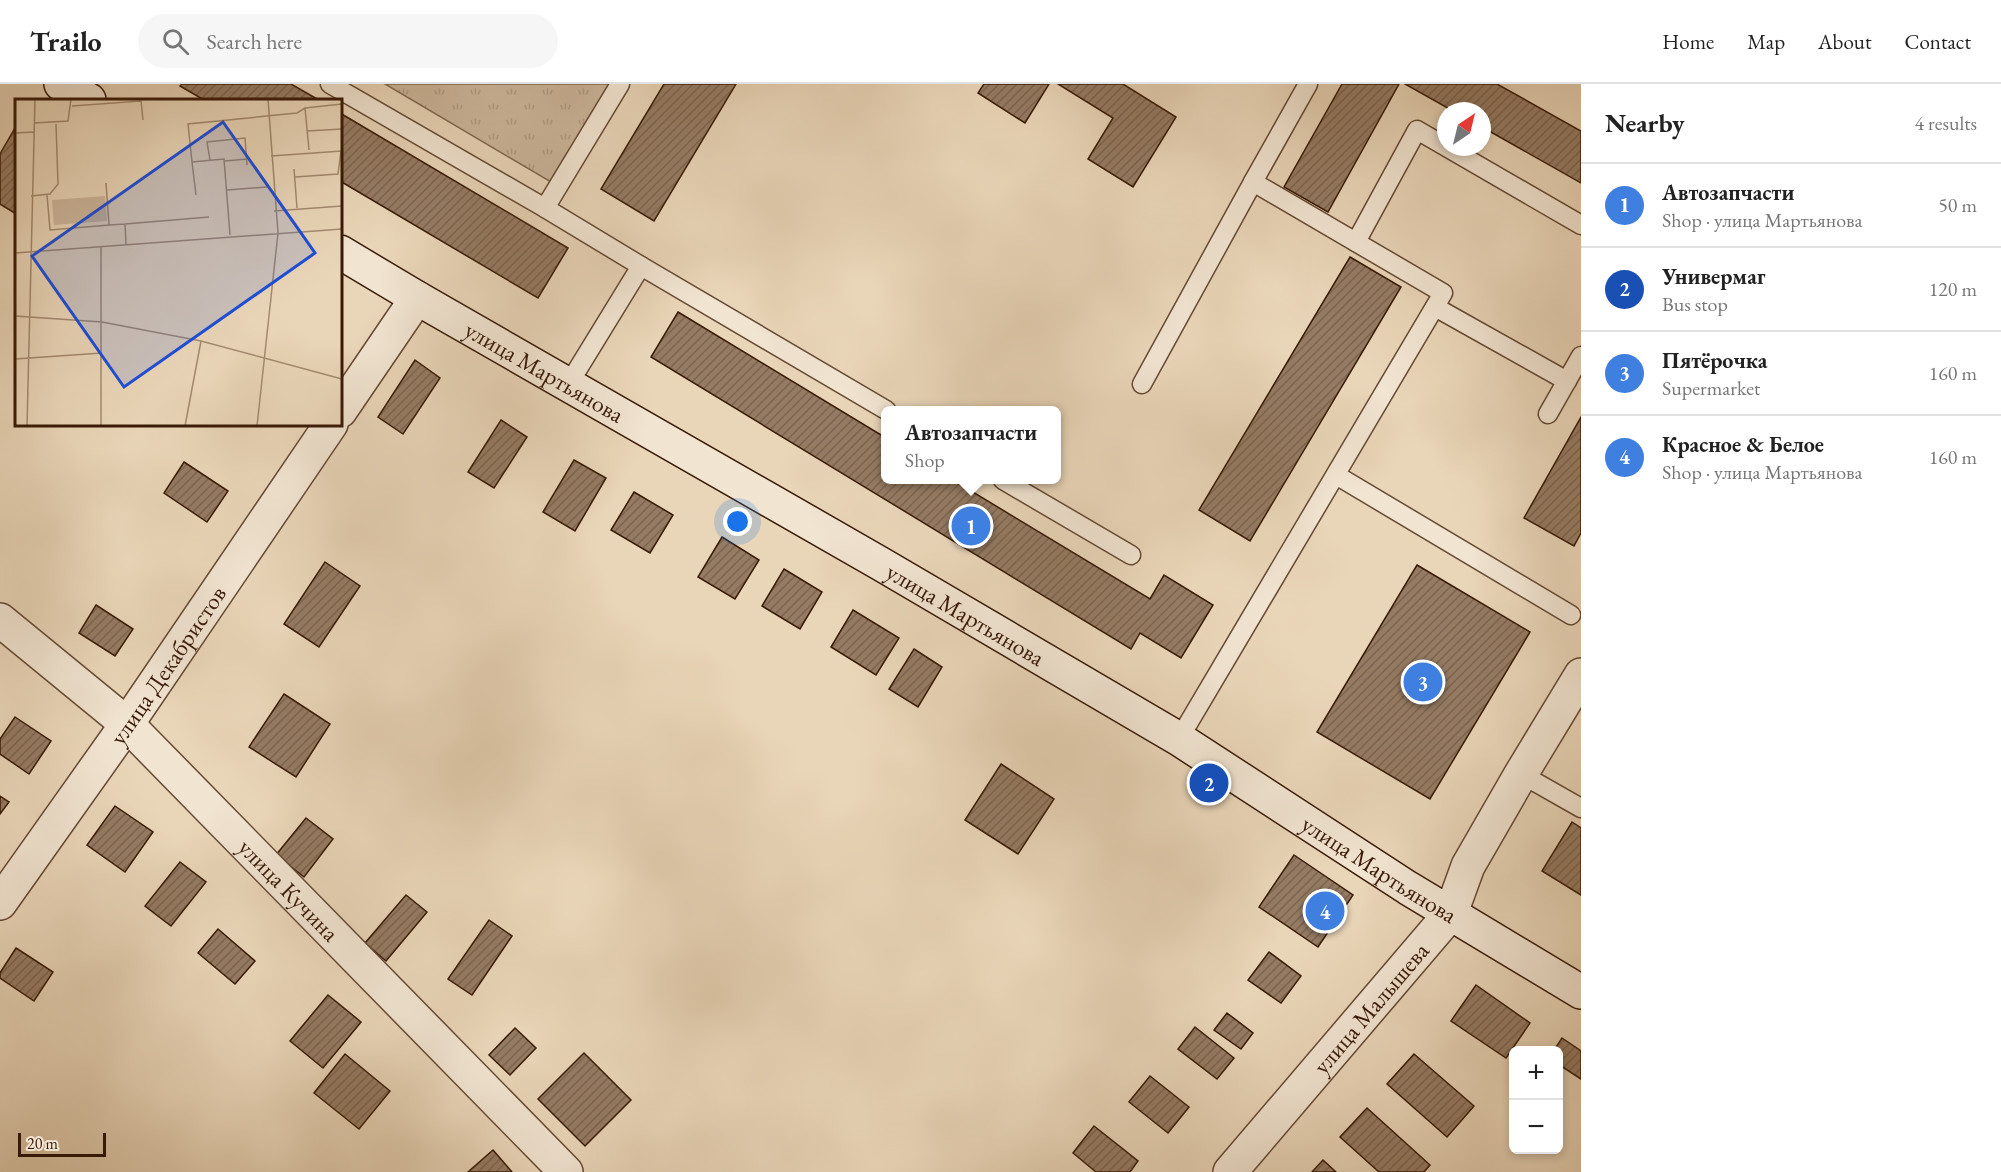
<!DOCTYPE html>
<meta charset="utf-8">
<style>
:root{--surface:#fff;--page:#f6f6f6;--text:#222;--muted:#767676;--line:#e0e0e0;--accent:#db2777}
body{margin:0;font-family:"EB Garamond",serif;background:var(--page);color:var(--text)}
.controls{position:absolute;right:18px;bottom:18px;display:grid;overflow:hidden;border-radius:9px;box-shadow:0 3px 9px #0003}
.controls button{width:54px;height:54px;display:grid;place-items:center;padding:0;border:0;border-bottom:2px solid var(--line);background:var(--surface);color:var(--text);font:30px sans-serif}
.compass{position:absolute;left:1437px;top:18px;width:54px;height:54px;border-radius:50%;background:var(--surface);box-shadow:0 3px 9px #0003;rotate:35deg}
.scale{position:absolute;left:18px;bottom:15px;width:88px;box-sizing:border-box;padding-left:6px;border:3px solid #391a07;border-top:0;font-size:16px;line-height:21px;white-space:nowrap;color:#391a07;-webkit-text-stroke:4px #f1e4d1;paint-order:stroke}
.you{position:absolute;left:738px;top:438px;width:21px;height:21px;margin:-15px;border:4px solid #fff;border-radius:50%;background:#1a73e8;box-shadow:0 0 0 9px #1a73e833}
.badge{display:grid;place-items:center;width:39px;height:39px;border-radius:50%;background:var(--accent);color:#fff;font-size:20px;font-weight:700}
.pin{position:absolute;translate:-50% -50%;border:3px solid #fff;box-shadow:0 2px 6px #0006}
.popup{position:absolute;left:881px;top:322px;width:180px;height:78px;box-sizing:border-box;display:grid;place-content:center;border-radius:9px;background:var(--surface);filter:drop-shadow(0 2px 4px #0005);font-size:20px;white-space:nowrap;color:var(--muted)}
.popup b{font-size:22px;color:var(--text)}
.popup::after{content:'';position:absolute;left:50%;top:100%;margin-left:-12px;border:12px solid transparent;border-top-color:var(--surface)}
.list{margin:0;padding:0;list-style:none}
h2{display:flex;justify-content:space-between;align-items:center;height:78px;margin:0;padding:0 24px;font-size:26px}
h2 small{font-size:20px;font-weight:400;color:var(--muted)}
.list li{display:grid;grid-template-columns:39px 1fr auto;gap:18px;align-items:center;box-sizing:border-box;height:84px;padding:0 24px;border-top:2px solid var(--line)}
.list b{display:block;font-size:22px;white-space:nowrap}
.list p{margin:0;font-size:20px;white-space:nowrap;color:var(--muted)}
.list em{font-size:20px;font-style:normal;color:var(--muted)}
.icon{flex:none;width:33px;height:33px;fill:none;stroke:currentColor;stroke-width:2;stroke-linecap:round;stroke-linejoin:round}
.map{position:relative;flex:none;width:1581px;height:1088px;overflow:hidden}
header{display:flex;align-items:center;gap:36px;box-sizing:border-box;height:84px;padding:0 30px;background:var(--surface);border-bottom:2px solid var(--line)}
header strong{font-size:28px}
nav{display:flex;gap:33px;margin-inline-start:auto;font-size:21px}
.search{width:420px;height:54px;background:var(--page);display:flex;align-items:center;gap:15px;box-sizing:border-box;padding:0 21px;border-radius:33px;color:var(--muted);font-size:22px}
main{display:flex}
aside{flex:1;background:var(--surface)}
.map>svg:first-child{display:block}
</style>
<header>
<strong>Trailo</strong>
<div class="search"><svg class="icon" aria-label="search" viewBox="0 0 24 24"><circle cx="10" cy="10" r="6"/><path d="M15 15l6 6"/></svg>Search here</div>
<nav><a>Home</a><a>Map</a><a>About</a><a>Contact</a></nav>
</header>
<main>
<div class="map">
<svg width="1581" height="1088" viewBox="0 0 1581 1088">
<defs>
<pattern id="grass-tufts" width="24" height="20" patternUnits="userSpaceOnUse" patternTransform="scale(1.5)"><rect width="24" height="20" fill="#cbb59a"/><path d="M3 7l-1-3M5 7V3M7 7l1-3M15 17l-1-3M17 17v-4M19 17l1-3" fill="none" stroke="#af9b83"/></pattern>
<pattern id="building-hatch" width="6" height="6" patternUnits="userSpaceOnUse" patternTransform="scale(1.5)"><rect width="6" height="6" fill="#957b63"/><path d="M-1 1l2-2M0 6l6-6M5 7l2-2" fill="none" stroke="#7b6450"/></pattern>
</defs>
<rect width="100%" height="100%" fill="#e9d5b8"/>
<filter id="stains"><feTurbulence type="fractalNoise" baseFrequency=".00333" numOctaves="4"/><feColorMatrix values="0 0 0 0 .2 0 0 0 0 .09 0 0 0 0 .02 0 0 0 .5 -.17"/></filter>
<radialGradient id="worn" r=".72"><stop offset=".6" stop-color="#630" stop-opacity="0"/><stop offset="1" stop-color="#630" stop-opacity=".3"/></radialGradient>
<path fill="url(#grass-tufts)" stroke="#826850" stroke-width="1.5" d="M 385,0 L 610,0 L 551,98 Z"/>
<g fill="url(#building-hatch)" stroke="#391a07" stroke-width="1.5">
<path d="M 182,0 L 291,0 L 319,16 L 204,16 L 180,2 Z"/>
<path d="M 664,0 L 736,0 L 654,137 L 601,105 Z"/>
<path d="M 984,0 L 1049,0 L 1025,39 L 978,9 Z"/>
<path d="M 1058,0 L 1123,0 L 1176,33 L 1133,103 L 1088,75 L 1113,34 Z"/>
<path d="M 1342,0 L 1399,0 L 1328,128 L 1284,103 Z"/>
<path d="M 1405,0 L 1497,0 L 1581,47 L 1581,99 L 1482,43 L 1482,27 L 1453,27 Z"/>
<path d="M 340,29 L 568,164 L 538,214 L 340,97 Z"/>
<path d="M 15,44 L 16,45 L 16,130 L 0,120 L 0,70 Z"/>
<path d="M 1350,173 L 1401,203 L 1250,457 L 1199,426 Z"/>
<path d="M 678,228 L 886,354 L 886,396 L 953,396 L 1150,515 L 1164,491 L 1213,521 L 1181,574 L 1140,549 L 1131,565 L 651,273 Z"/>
<path d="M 415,276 L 440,294 L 403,350 L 378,333 Z"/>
<path d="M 1581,333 L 1581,449 L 1574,462 L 1524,434 Z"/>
<path d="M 501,336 L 527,353 L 494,404 L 468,388 Z"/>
<path d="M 574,376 L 606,394 L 575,447 L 543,428 Z"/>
<path d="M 184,378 L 228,407 L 207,438 L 164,409 Z"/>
<path d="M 634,408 L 673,431 L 650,469 L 611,446 Z"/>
<path d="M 722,453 L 759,476 L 735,515 L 698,493 Z"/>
<path d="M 325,478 L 360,502 L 319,563 L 284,540 Z"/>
<path d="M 1417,481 L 1530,548 L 1430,715 L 1317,648 Z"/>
<path d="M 784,485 L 822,508 L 800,545 L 762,522 Z"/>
<path d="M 96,521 L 133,545 L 115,572 L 79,549 Z"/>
<path d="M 853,526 L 899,554 L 876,591 L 831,563 Z"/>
<path d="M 914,565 L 942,583 L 918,623 L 889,605 Z"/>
<path d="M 284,610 L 330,640 L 296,693 L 249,663 Z"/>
<path d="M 15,633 L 51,657 L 29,690 L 0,670 L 0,655 Z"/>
<path d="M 1001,680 L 1054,715 L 1018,770 L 965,736 Z"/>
<path d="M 0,712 L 9,718 L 0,730 Z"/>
<path d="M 115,722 L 153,748 L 125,788 L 87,761 Z"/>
<path d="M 306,734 L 333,755 L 304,793 L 276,771 Z"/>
<path d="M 1572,738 L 1581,744 L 1581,811 L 1542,787 Z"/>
<path d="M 1294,771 L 1353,811 L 1318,863 L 1259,823 Z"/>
<path d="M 180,778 L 206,798 L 171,842 L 145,822 Z"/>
<path d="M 406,811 L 427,828 L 386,877 L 365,859 Z"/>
<path d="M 489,836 L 512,852 L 472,911 L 448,895 Z"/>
<path d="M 218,845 L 255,877 L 235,900 L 198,869 Z"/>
<path d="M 16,864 L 53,888 L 34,917 L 0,894 L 0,889 Z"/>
<path d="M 1269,868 L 1301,892 L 1281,919 L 1248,896 Z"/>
<path d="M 1476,901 L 1530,939 L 1506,974 L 1451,937 Z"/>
<path d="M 328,911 L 361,938 L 323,984 L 290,957 Z"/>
<path d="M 1227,929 L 1253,949 L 1241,965 L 1214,946 Z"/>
<path d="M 1195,943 L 1234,974 L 1217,995 L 1178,965 Z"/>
<path d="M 515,944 L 536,964 L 510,991 L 489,971 Z"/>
<path d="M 1562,954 L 1581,967 L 1581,995 L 1558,980 L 1558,966 L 1554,966 Z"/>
<path d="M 584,969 L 631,1016 L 585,1062 L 538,1015 Z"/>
<path d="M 345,970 L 390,1007 L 359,1045 L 314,1009 Z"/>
<path d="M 1414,970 L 1474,1022 L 1447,1053 L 1387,1000 Z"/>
<path d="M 1150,992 L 1189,1023 L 1168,1049 L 1129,1018 Z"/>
<path d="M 1367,1024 L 1430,1081 L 1424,1088 L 1379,1088 L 1340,1053 Z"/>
<path d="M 1094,1042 L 1138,1077 L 1130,1088 L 1096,1088 L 1073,1069 Z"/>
<path d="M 493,1066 L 512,1088 L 468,1088 Z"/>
<path d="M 1323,1076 L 1336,1088 L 1312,1088 Z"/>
</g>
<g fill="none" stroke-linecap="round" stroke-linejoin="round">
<g stroke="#654933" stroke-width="21">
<g id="service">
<path d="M 330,0 L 545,124 L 620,0"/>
<path d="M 545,124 L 641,182 L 568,301"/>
<path d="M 1356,158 L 1417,46 L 1581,141"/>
<path d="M 641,182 L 886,326"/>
<path d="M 1435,223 L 1567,297"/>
<path d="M 1142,300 L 1253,98"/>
<path d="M 1548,330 L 1581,272"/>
<path d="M 1336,391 L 1571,531"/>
<path d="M 1003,396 L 1131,471"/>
<path d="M 1179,655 L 1443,209 L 1253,98 L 1308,0"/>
<path d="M 1521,690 L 1581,724"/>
</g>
</g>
<g stroke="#654933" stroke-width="36">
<g id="minor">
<path d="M 340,327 L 417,214"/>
<path id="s1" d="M 0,536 L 127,640 L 566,1088"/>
<path id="s2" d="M 0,819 L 127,640 L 331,340"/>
<path id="s3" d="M 1230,1088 L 1451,829 L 1468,782 L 1521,690 L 1581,591"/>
</g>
</g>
<g stroke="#391a07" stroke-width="36">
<g id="secondary">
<path d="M 61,0 L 89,16"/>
<path id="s4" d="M 340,168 L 417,214 L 881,480 L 1179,655 L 1408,804 L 1581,908"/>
</g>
</g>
<use href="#service" stroke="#f1e4d1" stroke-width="18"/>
<use href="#minor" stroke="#f1e4d1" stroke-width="33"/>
<use href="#secondary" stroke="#f1e4d1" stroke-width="33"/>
</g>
<g text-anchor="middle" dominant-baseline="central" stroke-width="6" stroke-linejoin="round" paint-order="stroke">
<g font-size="24" fill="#391a07" stroke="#f1e4d1">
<text stroke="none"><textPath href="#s4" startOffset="237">улица Мартьянова</textPath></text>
<text stroke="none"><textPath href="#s4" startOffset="723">улица Мартьянова</textPath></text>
<text stroke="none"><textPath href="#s2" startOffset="291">улица Декабристов</textPath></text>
<text stroke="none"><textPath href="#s4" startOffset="1209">улица Мартьянова</textPath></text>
<text stroke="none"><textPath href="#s1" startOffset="396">улица Кучина</textPath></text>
<text stroke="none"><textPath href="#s3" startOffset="216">улица Малышева</textPath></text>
</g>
</g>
<g transform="translate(15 15)">
<rect width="327" height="327" fill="#e9d5b8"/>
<path d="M 90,97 L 92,122 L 39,126 L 37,101 Z" fill="#cbb59a"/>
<path fill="none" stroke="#a38a71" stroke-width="1.5" d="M 57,7 L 126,2 L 128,21M 290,9 L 327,5M 19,24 L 53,22 L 56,0M 292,32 L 327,30M 0,34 L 19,33M 256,57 L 327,52M 195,61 L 192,43 L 230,39 L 232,66M 210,62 L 232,60M 177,63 L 181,96M 279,70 L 282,109M 280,78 L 323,75 L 326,52M 212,91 L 252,88M 32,96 L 35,131 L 94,126 L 91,84M 16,97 L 35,95 L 43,85 L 41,25M 259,112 L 327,107M 110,125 L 194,118M 94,126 L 110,125 L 111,145M 215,136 L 209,60 L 177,63 L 173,25 L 282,14 L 290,9 L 294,51M 86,147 L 86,327M 0,154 L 327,130M 0,217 L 87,223 L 186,242 L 327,280M 0,260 L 87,254M 12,327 L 20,0M 170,327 L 186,242M 242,327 L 263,134 L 253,0"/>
<path fill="#1d4ed8" fill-opacity="0.15" stroke="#1d4ed8" stroke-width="3" d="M 208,23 L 300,154 L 109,288 L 17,157 Z"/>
<rect width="327" height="327" fill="none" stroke="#391a07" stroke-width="3"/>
</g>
<rect width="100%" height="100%" filter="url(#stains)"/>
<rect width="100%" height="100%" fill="url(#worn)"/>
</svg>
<div class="controls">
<button>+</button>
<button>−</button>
</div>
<svg class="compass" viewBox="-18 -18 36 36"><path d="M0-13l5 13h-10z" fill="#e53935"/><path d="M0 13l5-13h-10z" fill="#767676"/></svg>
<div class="scale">20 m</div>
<div class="you"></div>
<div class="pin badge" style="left:971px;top:442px;background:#3f7fe0">1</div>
<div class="popup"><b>Автозапчасти</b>Shop</div>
<div class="pin badge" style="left:1209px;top:699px;background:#1a4fb4">2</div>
<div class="pin badge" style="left:1423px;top:598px;background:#3f7fe0">3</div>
<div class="pin badge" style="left:1325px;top:827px;background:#3f7fe0">4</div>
</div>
<aside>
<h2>Nearby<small>4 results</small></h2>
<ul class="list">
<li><span class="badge" style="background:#3f7fe0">1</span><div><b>Автозапчасти</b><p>Shop · улица Мартьянова</p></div><em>50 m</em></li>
<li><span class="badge" style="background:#1a4fb4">2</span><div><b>Универмаг</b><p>Bus stop</p></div><em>120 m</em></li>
<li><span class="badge" style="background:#3f7fe0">3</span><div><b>Пятёрочка</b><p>Supermarket</p></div><em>160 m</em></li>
<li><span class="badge" style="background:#3f7fe0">4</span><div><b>Красное &amp; Белое</b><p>Shop · улица Мартьянова</p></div><em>160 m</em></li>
</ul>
</aside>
</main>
